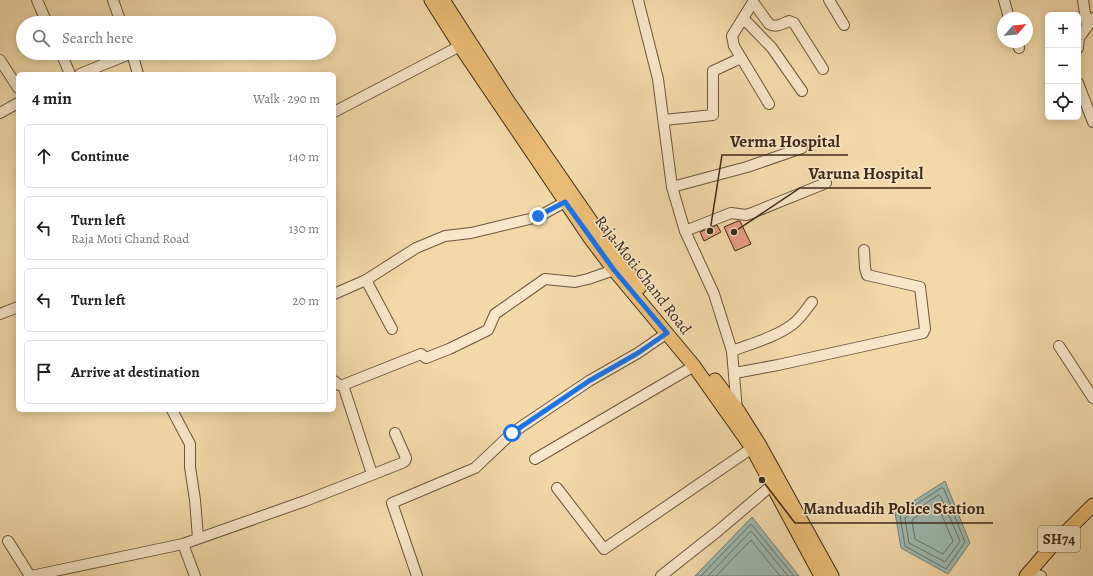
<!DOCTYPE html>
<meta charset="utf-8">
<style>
:root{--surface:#fff;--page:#f2f2f2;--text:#202124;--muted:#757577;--line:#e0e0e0}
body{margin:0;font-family:Alegreya,serif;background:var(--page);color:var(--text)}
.controls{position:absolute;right:12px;top:12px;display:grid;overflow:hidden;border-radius:6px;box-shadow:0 2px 10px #0003}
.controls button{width:36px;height:36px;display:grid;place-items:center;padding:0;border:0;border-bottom:1px solid var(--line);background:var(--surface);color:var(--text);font:20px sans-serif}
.compass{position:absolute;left:997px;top:12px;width:36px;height:36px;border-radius:50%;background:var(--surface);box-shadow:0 2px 10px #0003;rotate:63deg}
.stop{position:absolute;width:12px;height:12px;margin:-9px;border:3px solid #1a73e8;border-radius:50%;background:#fff}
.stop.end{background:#1a73e8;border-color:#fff;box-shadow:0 1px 4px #0008}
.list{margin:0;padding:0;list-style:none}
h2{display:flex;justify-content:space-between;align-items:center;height:52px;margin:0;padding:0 16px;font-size:17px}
h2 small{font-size:13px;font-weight:400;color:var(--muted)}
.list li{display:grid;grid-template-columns:26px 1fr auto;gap:12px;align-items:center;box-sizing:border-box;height:64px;margin:0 8px 8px;padding:0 8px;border:1px solid var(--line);border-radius:6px}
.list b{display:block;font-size:15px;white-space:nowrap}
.list p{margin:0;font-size:13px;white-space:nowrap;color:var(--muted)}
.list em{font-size:13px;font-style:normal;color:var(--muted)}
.icon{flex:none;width:22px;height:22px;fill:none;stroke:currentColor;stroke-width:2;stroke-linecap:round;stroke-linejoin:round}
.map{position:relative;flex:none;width:1093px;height:576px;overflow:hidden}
.search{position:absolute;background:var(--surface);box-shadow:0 2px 10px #0003;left:16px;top:16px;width:320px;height:44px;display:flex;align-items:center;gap:10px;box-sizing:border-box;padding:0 14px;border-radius:22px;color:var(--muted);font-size:15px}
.panel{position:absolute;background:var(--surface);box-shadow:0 2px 10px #0003;left:16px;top:72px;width:320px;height:340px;border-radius:6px}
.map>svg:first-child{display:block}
</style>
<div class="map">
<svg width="1093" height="576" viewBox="0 0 1093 576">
<rect width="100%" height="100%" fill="#f3d9aa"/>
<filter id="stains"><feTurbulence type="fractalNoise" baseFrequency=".005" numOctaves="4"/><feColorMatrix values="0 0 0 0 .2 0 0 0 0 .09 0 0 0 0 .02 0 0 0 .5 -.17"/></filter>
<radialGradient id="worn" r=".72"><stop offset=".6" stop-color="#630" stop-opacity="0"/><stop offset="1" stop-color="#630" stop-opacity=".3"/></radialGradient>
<g fill="#9db9b1" stroke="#767f73">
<path d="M 945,481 L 970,543 L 948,574 L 901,548 L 895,513 Z"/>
<path d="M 752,517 L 799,576 L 695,576 Z"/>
</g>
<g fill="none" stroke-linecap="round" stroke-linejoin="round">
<g stroke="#6c7164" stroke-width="1">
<path d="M 942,488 L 944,489 L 965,542 L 946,569 L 905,546 L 900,516 L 901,514 Z"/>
<path d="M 939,495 L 941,497 L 960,541 L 945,562 L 909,543 L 905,518 Z"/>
<path d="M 937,504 L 953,541 L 943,554 L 915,539 L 912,521 L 913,519 Z"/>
<path d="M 701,576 L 751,524 L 794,576"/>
<path d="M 708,576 L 751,531 L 788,576"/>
<path d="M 716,576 L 751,540 L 780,576"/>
</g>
</g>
<g fill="#e89c84" stroke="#3c2917">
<path d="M 738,221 L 740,221 L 751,244 L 735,251 L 724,227 Z"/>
<path d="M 717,225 L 721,232 L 704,241 L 700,232 Z"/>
</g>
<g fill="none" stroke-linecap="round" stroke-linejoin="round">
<g stroke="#6a553c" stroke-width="12">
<g id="minor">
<path d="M 37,0 L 47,23"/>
<path d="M 113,0 L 121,23"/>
<path d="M 638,0 L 658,79 L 672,187 L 685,231 L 714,294 L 732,351 L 737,411"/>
<path d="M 753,0 L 753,2 L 732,36 L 734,46 L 769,104"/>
<path d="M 829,0 L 844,25"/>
<path d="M 1004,0 L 1009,18"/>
<path d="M 1083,0 L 1087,27"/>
<path d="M 753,2 L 769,24 C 776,28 782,24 789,21 L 794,23 L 823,69"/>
<path d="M 743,18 L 772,48 L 802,91"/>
<path d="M 1017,42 L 1019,48"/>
<path d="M 1078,48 L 1079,38 L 1093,18"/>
<path d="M 61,53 L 70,74"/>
<path d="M 0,60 L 18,88"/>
<path d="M 80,74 L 132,53 L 138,74"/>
<path d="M 1078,83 L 1093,122"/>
<path d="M 334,112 L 460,46"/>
<path d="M 0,113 L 18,103"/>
<path d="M 664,120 L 713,115 L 713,71 L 741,58"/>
<path d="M 672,187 L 747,167 L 802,148"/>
<path d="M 685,231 L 731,213 L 746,215 L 752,213 L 826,183"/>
<path d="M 366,280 L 392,329"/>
<path d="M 334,294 L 366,280 L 416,248 L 445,236 L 471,233 L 538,217 L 565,202"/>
<path d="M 0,314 L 18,307"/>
<path d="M 1059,346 L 1093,398"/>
<path d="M 732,351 C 753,343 776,337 793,324 C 801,318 806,309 812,302"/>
<path d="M 735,373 L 778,365 L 923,333 L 925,329 L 920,287 L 867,275 L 865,268 L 864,250"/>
<path d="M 334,381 L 339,385 L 343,385 L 421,354 L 426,358 L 449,349 L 488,330 L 495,314 L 545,279 L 575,282 L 588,279 L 614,270"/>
<path d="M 343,385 L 372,474"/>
<path d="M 172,410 L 190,444 L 190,467 L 195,500 L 198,538"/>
<path d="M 535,459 L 694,366"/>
<path d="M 557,488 L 604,549 L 752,448"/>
<path d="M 8,541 L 30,576"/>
<path d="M 183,544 L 195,576"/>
<path d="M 1038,575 L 1041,576"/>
<path d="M 31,576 L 183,544 L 305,501 L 402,463 L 405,461 L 406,458 L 395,433"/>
<path d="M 417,576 L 392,503 L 475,468 L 512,433 L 589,381 L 638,353 L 667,333"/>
<path d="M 661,576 L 718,531 L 772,485"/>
</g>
</g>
<g stroke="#3c2917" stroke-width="15">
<g id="major">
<path d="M 431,0 L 460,46 L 590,238 L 614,270 L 694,366 L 752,448 L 821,576"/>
<path d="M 443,0 L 508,101 L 602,237 L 640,287"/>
<path d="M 715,380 L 737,409 L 759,444 L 832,576"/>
<path d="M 1026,576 L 1051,547 L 1093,505"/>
</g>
</g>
<use href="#minor" stroke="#f7e6c8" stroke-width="10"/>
<use href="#major" stroke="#eabc75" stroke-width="13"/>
</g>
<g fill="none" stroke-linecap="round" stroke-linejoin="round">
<path stroke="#1a73e8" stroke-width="5" d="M 512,433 L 589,381 L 638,353 L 667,333 L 614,270 L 565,202 L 538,216"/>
</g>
<g text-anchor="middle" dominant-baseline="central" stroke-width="3" stroke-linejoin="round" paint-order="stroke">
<rect fill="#f7e6c8" stroke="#74624c" stroke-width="1" x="1038" y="526" width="42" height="26" rx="3"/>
<g font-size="15" font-weight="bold" fill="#3c2917">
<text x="1059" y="539">SH74</text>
</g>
<g font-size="16" fill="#3c2917" stroke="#f7e6c8">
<text transform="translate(643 275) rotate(52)">Raja Moti Chand Road</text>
</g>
</g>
<path fill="none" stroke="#3c2917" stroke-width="1.5" d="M710 231L722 155H848M734 232L800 188H931M762 480L795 523H993"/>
<g fill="#3c2917" stroke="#f7e6c8" stroke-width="1.5">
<circle cx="710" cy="231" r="4"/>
<circle cx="734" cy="232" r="4"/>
<circle cx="762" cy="480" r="4"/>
</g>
<g font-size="17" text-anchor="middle" font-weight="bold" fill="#3c2917" stroke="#f7e6c8" stroke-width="3" stroke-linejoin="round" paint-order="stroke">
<text x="785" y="147">Verma Hospital</text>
<text x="866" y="179">Varuna Hospital</text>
<text x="894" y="514">Manduadih Police Station</text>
</g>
<rect width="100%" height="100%" filter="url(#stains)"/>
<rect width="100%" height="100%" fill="url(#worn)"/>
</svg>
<div class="controls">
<button>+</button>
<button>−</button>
<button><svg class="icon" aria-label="locate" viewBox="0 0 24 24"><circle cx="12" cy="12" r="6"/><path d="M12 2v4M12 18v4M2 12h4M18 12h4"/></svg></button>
</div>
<svg class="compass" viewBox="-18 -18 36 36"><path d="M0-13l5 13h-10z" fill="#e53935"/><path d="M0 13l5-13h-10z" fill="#757577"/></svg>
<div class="stop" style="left:512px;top:433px"></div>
<div class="stop end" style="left:538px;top:216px"></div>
<div class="search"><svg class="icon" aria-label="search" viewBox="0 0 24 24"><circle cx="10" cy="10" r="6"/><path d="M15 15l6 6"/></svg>Search here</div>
<section class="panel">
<h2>4 min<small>Walk · 290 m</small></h2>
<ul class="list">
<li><svg class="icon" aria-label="ahead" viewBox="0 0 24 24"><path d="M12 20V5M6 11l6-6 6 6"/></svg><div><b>Continue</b></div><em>140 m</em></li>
<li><svg class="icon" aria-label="left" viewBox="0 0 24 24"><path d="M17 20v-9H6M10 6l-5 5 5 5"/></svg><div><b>Turn left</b><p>Raja Moti Chand Road</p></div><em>130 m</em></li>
<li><svg class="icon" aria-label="left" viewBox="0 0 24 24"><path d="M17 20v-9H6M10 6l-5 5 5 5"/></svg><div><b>Turn left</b></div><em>20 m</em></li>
<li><svg class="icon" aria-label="arrive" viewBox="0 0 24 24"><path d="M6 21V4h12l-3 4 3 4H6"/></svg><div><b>Arrive at destination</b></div></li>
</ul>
</section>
</div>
